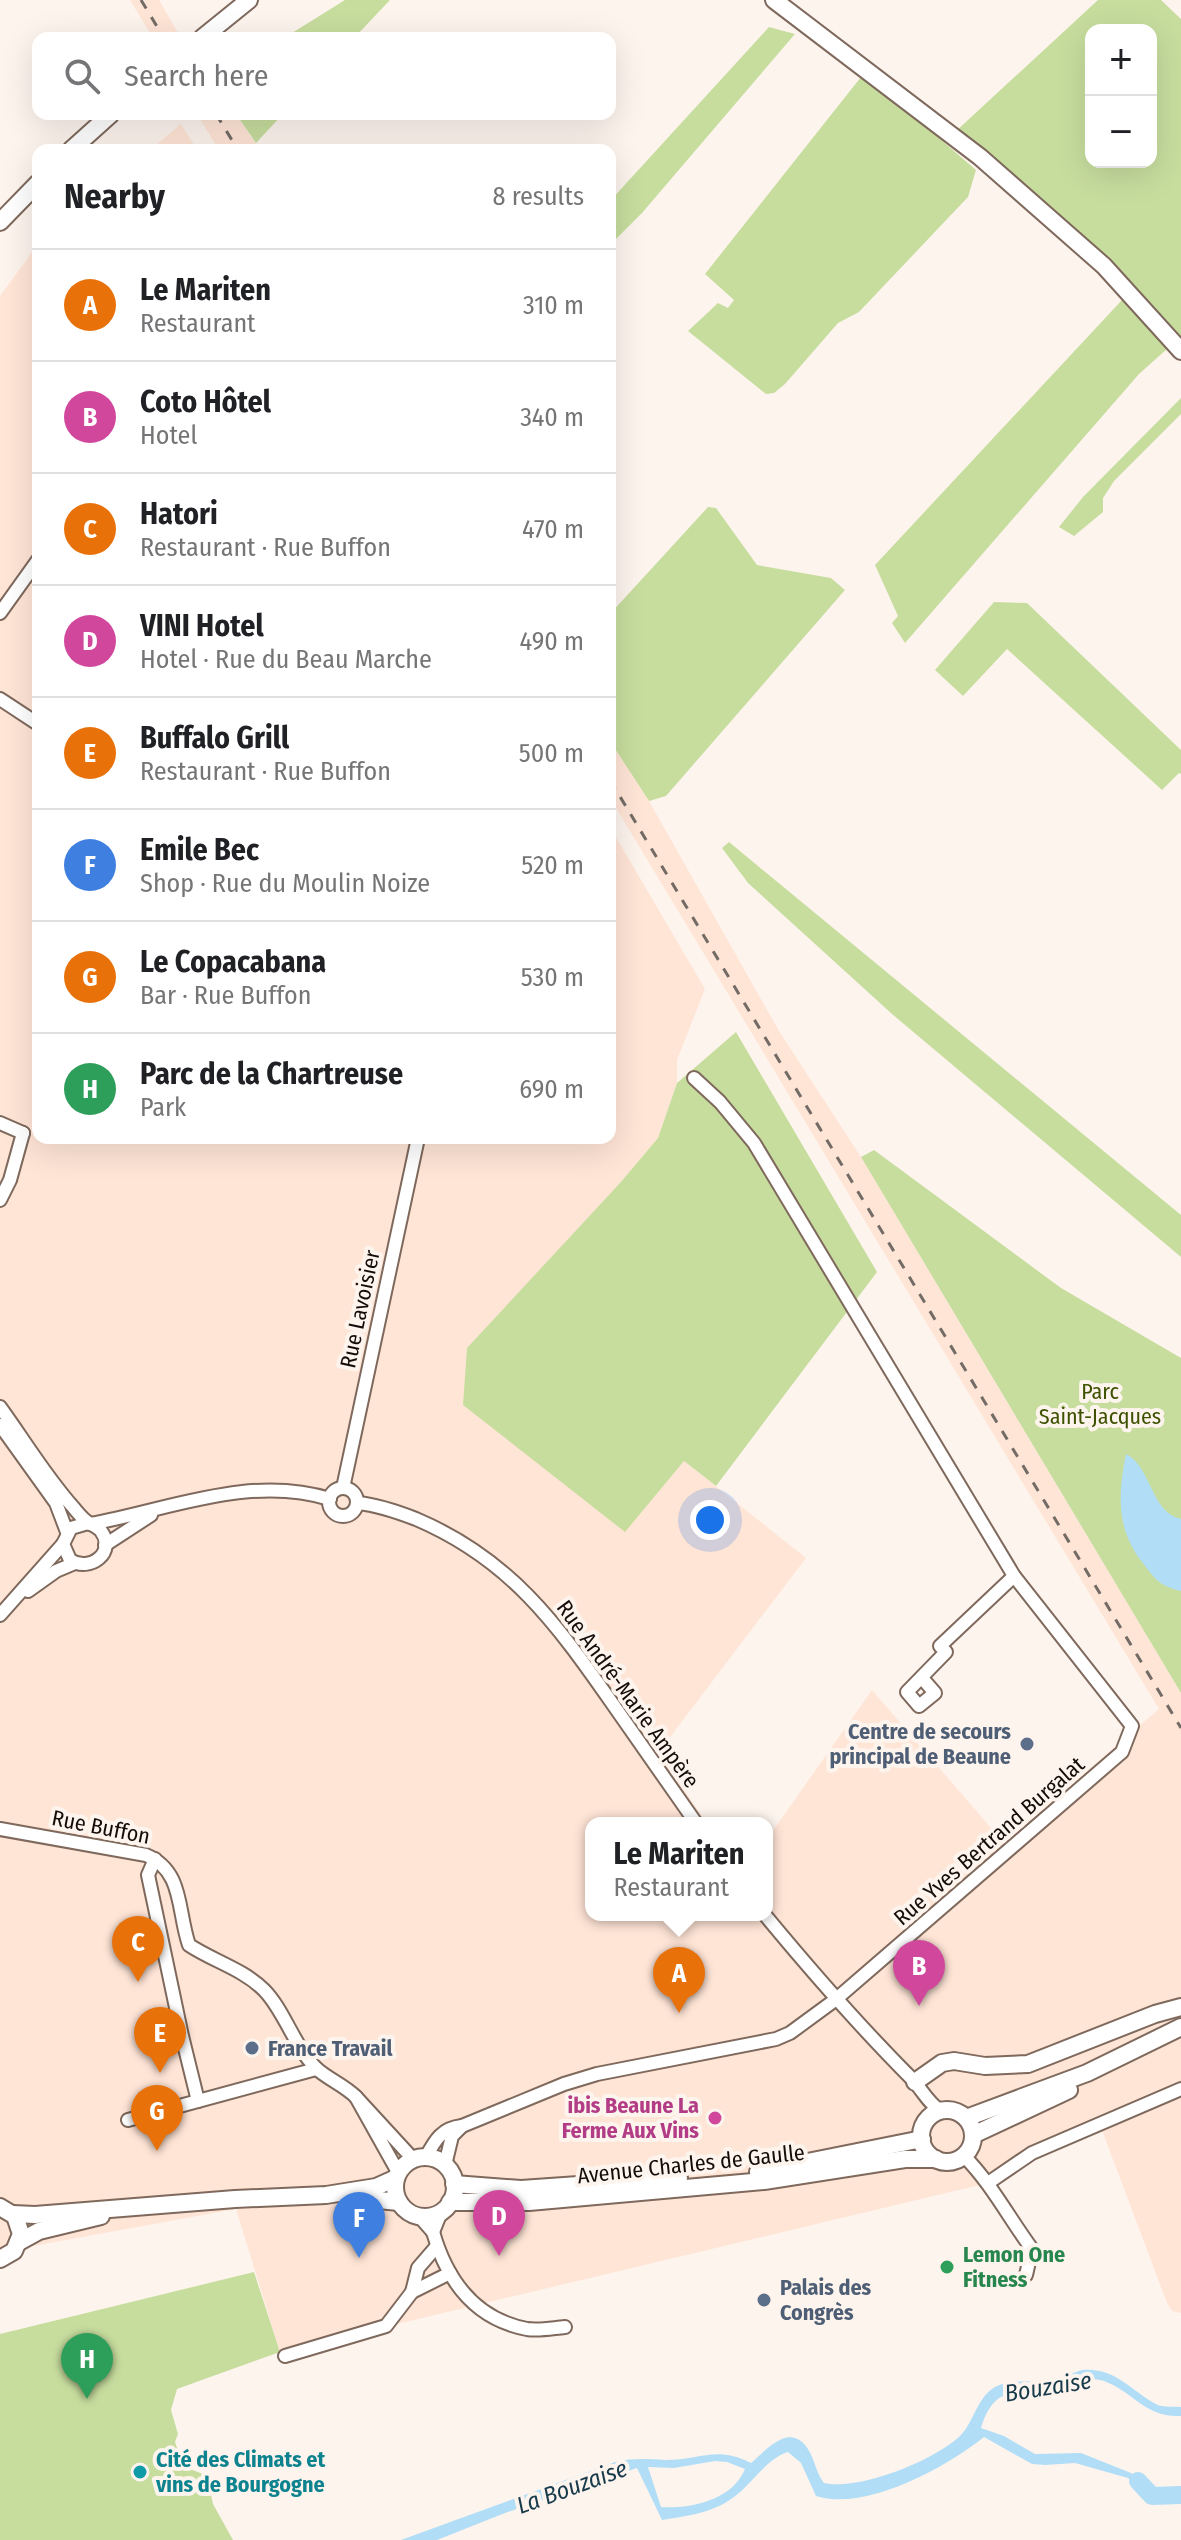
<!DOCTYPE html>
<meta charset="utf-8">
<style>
:root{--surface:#fff;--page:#f6f6f6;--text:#202124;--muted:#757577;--line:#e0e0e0;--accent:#4b6617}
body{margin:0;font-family:"Fira Sans Condensed",sans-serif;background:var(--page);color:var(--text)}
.controls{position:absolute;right:24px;top:24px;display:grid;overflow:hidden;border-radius:16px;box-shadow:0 8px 32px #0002}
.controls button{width:72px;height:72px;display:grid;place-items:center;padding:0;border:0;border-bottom:2px solid var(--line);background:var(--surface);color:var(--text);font:40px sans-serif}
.you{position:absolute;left:710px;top:1520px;width:28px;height:28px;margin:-20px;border:6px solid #fff;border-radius:50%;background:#1a73e8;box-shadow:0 0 0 12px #1a73e833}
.badge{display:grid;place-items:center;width:52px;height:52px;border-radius:50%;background:var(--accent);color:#fff;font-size:26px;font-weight:700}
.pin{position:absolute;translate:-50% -66px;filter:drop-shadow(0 2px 4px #0008)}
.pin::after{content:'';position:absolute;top:42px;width:28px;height:24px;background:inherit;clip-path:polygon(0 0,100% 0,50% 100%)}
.popup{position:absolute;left:585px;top:1817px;width:188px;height:104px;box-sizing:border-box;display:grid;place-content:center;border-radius:16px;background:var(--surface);filter:drop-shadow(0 2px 6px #0005);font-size:26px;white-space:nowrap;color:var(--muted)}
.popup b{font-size:30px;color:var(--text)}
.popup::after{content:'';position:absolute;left:50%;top:100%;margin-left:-16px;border:16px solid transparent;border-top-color:var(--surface)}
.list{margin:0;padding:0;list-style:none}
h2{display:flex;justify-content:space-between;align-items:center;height:104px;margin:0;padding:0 32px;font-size:34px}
h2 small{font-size:26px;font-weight:400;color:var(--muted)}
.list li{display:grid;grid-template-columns:52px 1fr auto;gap:24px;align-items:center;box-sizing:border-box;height:112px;padding:0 32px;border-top:2px solid var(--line)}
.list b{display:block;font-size:30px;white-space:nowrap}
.list p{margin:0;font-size:26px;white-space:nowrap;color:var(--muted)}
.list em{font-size:26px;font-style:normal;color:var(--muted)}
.icon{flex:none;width:44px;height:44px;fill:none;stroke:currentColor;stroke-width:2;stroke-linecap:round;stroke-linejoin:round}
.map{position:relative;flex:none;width:1181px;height:2540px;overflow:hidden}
.search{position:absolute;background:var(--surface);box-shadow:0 8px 32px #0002;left:32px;top:32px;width:584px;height:88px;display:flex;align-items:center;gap:20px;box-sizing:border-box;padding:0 28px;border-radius:16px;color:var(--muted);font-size:30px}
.panel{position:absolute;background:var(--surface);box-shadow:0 8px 32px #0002;left:32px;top:144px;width:584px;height:1000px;border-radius:16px}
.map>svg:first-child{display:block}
</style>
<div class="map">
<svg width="1181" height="2540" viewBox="0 0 1181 2540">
<rect width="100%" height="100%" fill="#fef4ee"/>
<g fill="#ffe5d6">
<path d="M 130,0 L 159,0 L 181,38 L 153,38 Z"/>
<path d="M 197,114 L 236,114 L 260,150 L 219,150 Z"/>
<path d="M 181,124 L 197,150 L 150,150 Z"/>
<path d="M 38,244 L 38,1138 L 610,1138 L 610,827 L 705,989 L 677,1060 L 677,1083 L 658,1138 L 620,1183 L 625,1531 L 684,1461 L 806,1558 L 658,1753 L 707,1823 L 591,1823 L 591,1915 L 767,1915 L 767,1839 L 872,1690 L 1004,1843 L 1159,1709 L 610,798 L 610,741 L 649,801 L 779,1031 L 861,1157 L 1181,1693 L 1181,2313 L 1172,2311 L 1167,2303 L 1100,2125 L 1032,2153 L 988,2183 L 280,2352 L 236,2209 L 0,2252 L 0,296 Z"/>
</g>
<g fill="#c7dd9e" fill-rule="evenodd">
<path d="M 345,0 L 390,0 L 354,38 L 284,38 Z"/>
<path d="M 1098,0 L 1161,0 L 1181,19 L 1181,343 L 955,132 ZM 1091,30 L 1151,30 L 1151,162 L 1091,162 Z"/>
<path d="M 769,27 L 795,34 L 642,213 L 610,245 L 610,201 Z"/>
<path d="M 861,77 L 902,106 L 976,170 L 968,197 L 859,312 L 838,323 L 785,384 L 774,393 L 766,394 L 688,331 L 718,303 L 728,308 L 734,300 L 705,274 Z"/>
<path d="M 236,114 L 283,114 L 256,143 Z"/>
<path d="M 1122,300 L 1167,349 L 1139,374 L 905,643 L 892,623 L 898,616 L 875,565 Z"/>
<path d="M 1181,398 L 1181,414 L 1114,481 L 1103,498 L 1103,512 L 1074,536 L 1059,527 L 1083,497 Z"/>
<path d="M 708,507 L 716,508 L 757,565 L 831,578 L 845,590 L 666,796 L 649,801 L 610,741 L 610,614 Z"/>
<path d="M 994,602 L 1027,603 L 1181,750 L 1181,774 L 1179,773 L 1162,790 L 1007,649 L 963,696 L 935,670 Z"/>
<path d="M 729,842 L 1181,1215 L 1181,1257 L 892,1014 L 748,883 L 722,848 Z"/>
<path d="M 736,1032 L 877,1272 L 716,1486 L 684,1461 L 625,1532 L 463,1405 L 467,1348 L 620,1183 L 658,1138 L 677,1083 Z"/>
<path d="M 874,1150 L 1061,1288 L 1181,1358 L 1181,1693 L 861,1157 Z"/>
<path d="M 254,2272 L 280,2352 L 177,2389 L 171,2410 L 178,2434 L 175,2442 C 178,2453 186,2459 190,2469 L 203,2474 L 208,2480 L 213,2504 L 233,2540 L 0,2540 L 0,2334 Z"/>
</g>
<g fill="#b1def6" fill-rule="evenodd">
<path d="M 1126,1454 C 1152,1467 1150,1512 1181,1519 L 1181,1591 C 1158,1585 1156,1580 1142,1562 C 1116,1529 1118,1493 1126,1454 Z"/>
<path d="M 1082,2370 C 1115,2367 1130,2390 1156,2404 C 1162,2408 1173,2406 1181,2407 L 1181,2416 C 1145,2418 1134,2392 1104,2381 C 1086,2375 1072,2385 1056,2389 C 1021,2398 996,2379 981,2428 L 1004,2436 L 1035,2454 L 1081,2453 L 1126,2471 L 1138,2476 L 1157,2495 L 1158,2500 L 1149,2497 L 1128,2478 L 1075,2463 L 1045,2465 L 1032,2464 L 984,2437 C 947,2467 865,2512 816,2496 L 801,2463 L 788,2452 C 767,2458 752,2484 734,2497 C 713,2513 687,2516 662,2520 L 637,2468 L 505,2513 L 437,2540 L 401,2540 L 615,2462 C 633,2458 648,2459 665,2460 C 700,2460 717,2445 751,2463 C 766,2450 790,2421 808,2449 C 815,2460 816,2473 824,2483 C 859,2491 936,2460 961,2435 C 974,2421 976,2401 992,2389 C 1011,2376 1033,2385 1053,2380 C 1063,2378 1072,2373 1082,2370 ZM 715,2461 L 727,2462 L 745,2469 C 732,2500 692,2509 661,2507 L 648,2467 L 674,2468 Z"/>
</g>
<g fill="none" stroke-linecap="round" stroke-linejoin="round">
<path stroke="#b1def6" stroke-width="18" d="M 1138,2481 L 1152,2496 L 1181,2495"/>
<g stroke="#7e695c" stroke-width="16">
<g id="minor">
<path d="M 0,613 L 38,560"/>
<path d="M 0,699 L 38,724"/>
<path d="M 0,1123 L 23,1133"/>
<path d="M 0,1200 L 10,1180 L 23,1133"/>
<path d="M 0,1407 C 24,1440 46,1477 73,1507 C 77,1512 81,1517 86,1521 C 91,1525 97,1526 101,1531 C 117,1552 90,1573 70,1560 L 63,1544 L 71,1528 L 88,1523"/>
<path d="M 0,1425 L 56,1503 L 67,1532"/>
<path d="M 343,1488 L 418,1138"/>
<circle cx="343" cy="1502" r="14"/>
<path d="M 358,1503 C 377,1505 398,1512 416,1519 C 510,1559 556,1623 612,1703 C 640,1743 668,1783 696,1823"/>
<path d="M 90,1524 C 168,1510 250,1474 330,1499"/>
<path d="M 105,1545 L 151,1515"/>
<path d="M 28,1591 L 56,1571 L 75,1563"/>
<path d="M 0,1615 L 63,1544"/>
<path d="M 922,1678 L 935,1693 L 919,1706 L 907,1692 L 946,1652 L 940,1646 L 1014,1576"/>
<path d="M 0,1829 L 146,1855 C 184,1871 177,1910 189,1945 C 213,1961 243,1969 264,1990 C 284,2010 294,2046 316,2068 C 326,2078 344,2085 356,2097"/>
<path d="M 155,1859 L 148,1875 L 182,2036 L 198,2101"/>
<path d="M 765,1915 C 813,1973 859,2026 913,2080 C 922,2090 929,2104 941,2111"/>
<path d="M 128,2120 L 316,2069"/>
<path d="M 462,2126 L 564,2084 L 597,2074 L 776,2039 L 790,2033 L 835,2000 L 1122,1752 L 1132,1726 L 1014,1576 L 754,1143 L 720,1102 L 694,1078"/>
<path d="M 964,2156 C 991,2183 1009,2218 1032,2249 L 1026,2275"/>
<path d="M 426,2157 C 435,2140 442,2128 462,2126 L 452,2136 L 445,2165"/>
<path d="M 398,2172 L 356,2097 L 413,2159"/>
<path d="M 988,2183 L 1032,2153 L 1181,2089"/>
<path d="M 419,2216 L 433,2232 L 441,2212"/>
<path d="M 433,2232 C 447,2281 475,2319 527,2329 C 539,2331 553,2328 565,2327"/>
<path d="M 437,2246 L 418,2268 L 412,2292 L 450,2273"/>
<path d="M 285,2356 L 386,2326 L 412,2292"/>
</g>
</g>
<g stroke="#7e695c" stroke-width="20">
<g id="major">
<path d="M 774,0 L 980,157 L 1104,266 L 1181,351"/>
<path d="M 202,38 L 249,0"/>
<path d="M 71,150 L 111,114"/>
<path d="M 0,222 L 38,183"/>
<path d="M 915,2082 L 942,2063 L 954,2061 L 985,2066 L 1028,2064 L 1155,2014 L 1181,2007"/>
<circle cx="947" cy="2136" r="26"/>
<path d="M 966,2118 L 1087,2073 L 1181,2027"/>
<path d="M 973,2135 L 1069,2090"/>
<circle cx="425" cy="2187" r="30"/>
<path d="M 758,2172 L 922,2139"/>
<path d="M 454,2184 L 521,2189 L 679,2178"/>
<path d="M 347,2197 L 399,2202"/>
<path d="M 450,2202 L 529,2202 L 764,2181 L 905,2159 L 936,2159"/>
<path d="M 0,2207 L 15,2216 L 21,2234 L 14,2251 L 0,2259"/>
<path d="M 13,2214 L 35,2215 L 235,2199 L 326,2195 L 376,2187 L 396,2178"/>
<path d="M 19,2242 L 39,2231 L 101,2216"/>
</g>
</g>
<use href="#minor" stroke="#fff" stroke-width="12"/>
<use href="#major" stroke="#fff" stroke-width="16"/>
<g stroke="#736b66" stroke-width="3" stroke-dasharray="10 10" stroke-linecap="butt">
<path d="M 141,0 L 164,38"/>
<path d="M 216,114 L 238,150"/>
<path d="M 610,780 L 1181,1728"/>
</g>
</g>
<g fill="#5c6f8a" stroke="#fef4ee" stroke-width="3">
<circle cx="1027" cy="1744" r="8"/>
<circle cx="252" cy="2048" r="8"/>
<circle cx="764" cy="2300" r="8"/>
</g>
<circle fill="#d1479c" stroke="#fef4ee" stroke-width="3" cx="715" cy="2118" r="8"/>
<circle fill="#2e9e5b" stroke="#fef4ee" stroke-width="3" cx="947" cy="2267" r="8"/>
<circle fill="#0f9aa8" stroke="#fef4ee" stroke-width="3" cx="140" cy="2472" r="8"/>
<g text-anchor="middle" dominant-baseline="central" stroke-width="8" stroke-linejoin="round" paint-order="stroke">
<g font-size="22" fill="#140c08" stroke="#fef4ee">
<text transform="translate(360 1309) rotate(-78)">Rue Lavoisier</text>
<text transform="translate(628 1694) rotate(54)">Rue André-Marie Ampère</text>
<text transform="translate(101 1827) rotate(11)">Rue Buffon</text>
<text transform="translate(989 1841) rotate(-41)">Rue Yves Bertrand Burgalat</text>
<text transform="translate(691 2164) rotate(-6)">Avenue Charles de Gaulle</text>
</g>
<g font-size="22" fill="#3d5100" stroke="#fef4ee">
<text x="1100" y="1391">Parc<tspan x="1100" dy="25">Saint-Jacques</tspan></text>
</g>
<g font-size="22" font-weight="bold" fill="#4e5e75" stroke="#fef4ee" text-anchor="start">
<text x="1011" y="1731" text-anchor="end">Centre de secours<tspan x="1011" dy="25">principal de Beaune</tspan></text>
<text x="268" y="2048">France Travail</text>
<text x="780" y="2287">Palais des<tspan x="780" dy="25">Congrès</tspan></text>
</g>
<g font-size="22" font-weight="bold" fill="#b23c85" stroke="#fef4ee" text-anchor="end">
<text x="699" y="2105">ibis Beaune La<tspan x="699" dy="25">Ferme Aux Vins</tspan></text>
</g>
<g font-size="22" font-weight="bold" fill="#27864d" stroke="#fef4ee" text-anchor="start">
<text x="963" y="2254">Lemon One<tspan x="963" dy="25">Fitness</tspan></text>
</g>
<g font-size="22" font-weight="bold" fill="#0d838f" stroke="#fef4ee" text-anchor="start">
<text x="156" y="2459">Cité des Climats et<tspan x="156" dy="25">vins de Bourgogne</tspan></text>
</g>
<g font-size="24" font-style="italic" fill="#183b4c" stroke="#fef4ee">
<text transform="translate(1048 2387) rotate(-9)">Bouzaise</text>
<text transform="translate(572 2487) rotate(-20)">La Bouzaise</text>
</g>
</g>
</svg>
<div class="controls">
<button>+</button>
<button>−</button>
</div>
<div class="you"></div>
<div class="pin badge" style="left:679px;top:2013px;background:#e8710a">A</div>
<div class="popup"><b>Le Mariten</b>Restaurant</div>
<div class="pin badge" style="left:919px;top:2006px;background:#d1479c">B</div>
<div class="pin badge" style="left:138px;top:1982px;background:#e8710a">C</div>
<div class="pin badge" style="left:499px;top:2256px;background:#d1479c">D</div>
<div class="pin badge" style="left:160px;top:2073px;background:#e8710a">E</div>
<div class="pin badge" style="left:359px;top:2258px;background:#3f7fe0">F</div>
<div class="pin badge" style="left:157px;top:2151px;background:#e8710a">G</div>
<div class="pin badge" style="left:87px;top:2399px;background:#2e9e5b">H</div>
<div class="search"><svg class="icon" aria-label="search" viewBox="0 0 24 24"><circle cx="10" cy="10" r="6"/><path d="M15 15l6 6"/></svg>Search here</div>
<section class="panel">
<h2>Nearby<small>8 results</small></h2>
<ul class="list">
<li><span class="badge" style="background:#e8710a">A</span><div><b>Le Mariten</b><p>Restaurant</p></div><em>310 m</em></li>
<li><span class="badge" style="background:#d1479c">B</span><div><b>Coto Hôtel</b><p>Hotel</p></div><em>340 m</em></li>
<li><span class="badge" style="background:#e8710a">C</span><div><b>Hatori</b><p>Restaurant · Rue Buffon</p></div><em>470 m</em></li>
<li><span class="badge" style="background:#d1479c">D</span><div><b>VINI Hotel</b><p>Hotel · Rue du Beau Marche</p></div><em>490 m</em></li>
<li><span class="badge" style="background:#e8710a">E</span><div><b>Buffalo Grill</b><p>Restaurant · Rue Buffon</p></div><em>500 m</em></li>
<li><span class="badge" style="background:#3f7fe0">F</span><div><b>Emile Bec</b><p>Shop · Rue du Moulin Noize</p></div><em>520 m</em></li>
<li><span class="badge" style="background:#e8710a">G</span><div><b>Le Copacabana</b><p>Bar · Rue Buffon</p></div><em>530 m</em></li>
<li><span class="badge" style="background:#2e9e5b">H</span><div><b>Parc de la Chartreuse</b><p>Park</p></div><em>690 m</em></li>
</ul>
</section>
</div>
